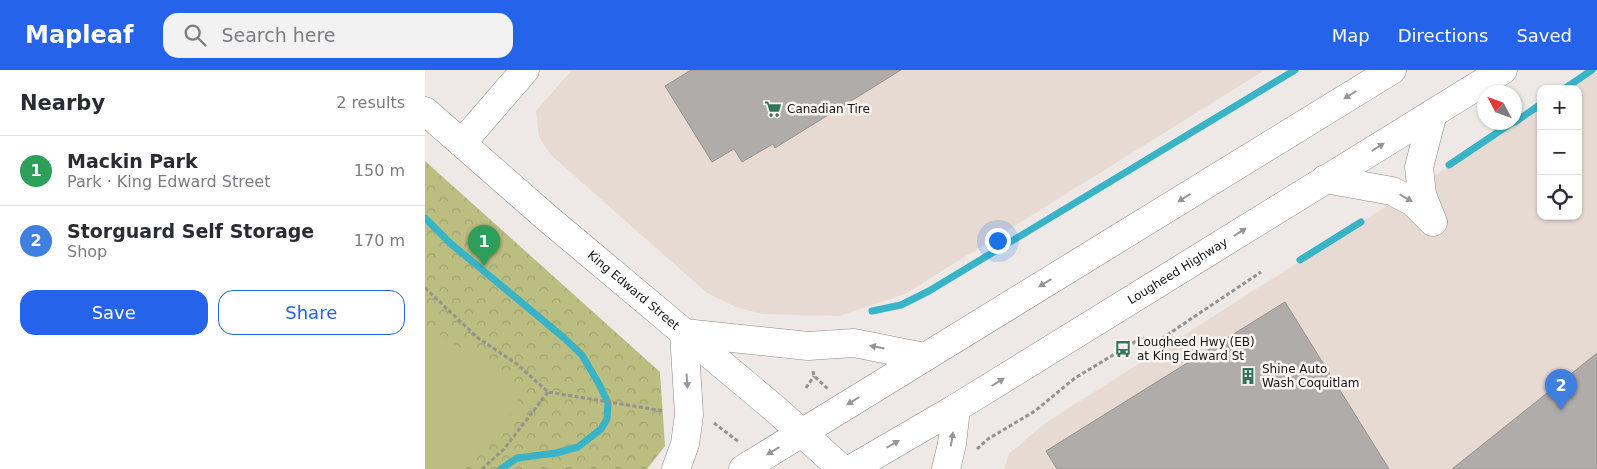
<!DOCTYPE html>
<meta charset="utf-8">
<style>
:root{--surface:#fff;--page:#f2f2f3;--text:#2b2b33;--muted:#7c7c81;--line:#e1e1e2;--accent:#2563eb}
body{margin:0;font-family:"DejaVu Sans",sans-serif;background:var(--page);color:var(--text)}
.controls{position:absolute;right:15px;top:15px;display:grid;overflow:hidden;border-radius:10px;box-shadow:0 1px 4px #0004}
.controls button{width:45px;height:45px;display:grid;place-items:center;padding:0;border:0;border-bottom:1px solid var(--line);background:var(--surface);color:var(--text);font:25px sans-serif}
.compass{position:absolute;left:1052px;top:15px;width:45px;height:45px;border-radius:50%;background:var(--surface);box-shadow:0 1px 4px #0004;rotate:311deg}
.you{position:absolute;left:572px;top:170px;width:18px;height:18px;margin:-12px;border:4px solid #fff;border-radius:50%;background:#1a73e8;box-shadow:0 0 0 8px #1a73e833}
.badge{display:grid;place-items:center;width:32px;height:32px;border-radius:50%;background:var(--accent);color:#fff;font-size:16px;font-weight:700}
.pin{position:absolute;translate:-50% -41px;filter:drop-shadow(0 1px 2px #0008)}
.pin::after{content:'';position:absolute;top:26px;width:18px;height:15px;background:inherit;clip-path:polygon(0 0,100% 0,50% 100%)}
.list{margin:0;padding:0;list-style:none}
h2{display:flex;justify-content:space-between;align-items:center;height:65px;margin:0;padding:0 20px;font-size:21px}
h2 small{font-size:16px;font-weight:400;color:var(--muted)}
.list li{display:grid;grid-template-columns:32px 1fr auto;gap:15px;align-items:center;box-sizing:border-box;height:70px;padding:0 20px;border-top:1px solid var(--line)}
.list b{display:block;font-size:19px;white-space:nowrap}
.list p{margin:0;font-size:16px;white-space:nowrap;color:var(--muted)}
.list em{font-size:16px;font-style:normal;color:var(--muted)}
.actions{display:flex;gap:10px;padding:15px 20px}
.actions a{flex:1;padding:11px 0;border:1px solid var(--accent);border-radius:15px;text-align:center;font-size:18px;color:var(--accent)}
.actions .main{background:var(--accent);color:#fff}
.icon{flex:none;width:28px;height:28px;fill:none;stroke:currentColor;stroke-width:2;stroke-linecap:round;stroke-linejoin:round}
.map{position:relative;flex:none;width:1172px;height:399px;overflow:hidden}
header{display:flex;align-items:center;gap:30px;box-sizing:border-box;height:70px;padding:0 25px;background:var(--accent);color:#fff}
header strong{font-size:24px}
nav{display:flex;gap:28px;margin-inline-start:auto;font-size:18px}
.search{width:350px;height:45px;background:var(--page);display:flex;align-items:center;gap:12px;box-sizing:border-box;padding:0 18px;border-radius:15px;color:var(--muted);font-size:19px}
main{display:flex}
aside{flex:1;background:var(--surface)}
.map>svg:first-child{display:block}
</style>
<header>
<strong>Mapleaf</strong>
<div class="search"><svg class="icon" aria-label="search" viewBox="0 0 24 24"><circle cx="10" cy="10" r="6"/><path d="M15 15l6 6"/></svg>Search here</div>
<nav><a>Map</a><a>Directions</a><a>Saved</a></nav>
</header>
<main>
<aside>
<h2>Nearby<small>2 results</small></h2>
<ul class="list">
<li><span class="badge" style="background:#2e9e5b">1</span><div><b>Mackin Park</b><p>Park · King Edward Street</p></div><em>150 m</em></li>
<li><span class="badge" style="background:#3f7fe0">2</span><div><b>Storguard Self Storage</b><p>Shop</p></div><em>170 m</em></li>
</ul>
<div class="actions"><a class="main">Save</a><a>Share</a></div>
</aside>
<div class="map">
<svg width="1172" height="399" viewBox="0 0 1172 399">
<defs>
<pattern id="park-crowns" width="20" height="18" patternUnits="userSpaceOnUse" patternTransform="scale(1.25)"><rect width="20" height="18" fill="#bbbe80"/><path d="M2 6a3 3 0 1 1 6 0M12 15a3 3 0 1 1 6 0" fill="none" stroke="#a0a26e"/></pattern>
</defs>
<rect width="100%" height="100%" fill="#eee9e6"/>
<g fill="#e6dad3">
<path d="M 147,0 L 840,0 L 480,224 L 414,246 L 337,244 L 311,237 L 282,223 L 126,85 L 114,67 L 111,41 Z"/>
<path d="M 1172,2 L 1172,399 L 579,399 L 584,384 L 619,354 L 1116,38 L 1116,146 L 1153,146 L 1153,19 L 1146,19 Z"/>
</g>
<path fill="url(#park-crowns)" d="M 0,91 L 235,302 L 240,376 L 222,399 L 0,399 Z"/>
<path fill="#bbbe80" d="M 0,256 L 100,318 L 81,352 L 55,381 L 33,399 L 0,399 Z"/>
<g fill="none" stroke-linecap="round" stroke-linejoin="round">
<g stroke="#38b4c6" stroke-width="7">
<path d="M 1139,19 L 1167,0"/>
<path d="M 1090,52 L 1116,34"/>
<path d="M 1024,95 L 1088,52"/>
<path d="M 0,148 L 25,173 L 138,267 L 157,285 L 174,314 L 183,333 L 182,349 L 176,359 L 153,377 L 131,383 L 92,388 L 76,399"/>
<path d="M 875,190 L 936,152"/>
<path d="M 447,241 L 476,235 L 504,221 L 870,0"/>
</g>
</g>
<g fill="#b0aca9" stroke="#979390">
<path d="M 266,0 L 476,0 L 350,78 L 348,74 L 317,92 L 309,79 L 287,92 L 240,16 Z"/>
<path d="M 860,232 L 964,399 L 632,399 L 621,381 Z"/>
<path d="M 1172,283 L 1172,399 L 1027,399 Z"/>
</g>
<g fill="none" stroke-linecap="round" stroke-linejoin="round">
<g stroke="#8e8a87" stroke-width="29">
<g id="minor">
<path d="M 37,73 L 100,0"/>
<path d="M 900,109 L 967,121 L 988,132 L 1008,152 L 997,125 L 994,97 L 1008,43"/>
</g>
</g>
<g stroke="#8e8a87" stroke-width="29">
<g id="major">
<path id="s1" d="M 0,41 L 121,147 L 349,338 L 417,399"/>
<path d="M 259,263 L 383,276 L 429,273 L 499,287"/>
<path d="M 251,399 L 260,374 L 264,345 L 259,263"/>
<path d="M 318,399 L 967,0"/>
<path id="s2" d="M 426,399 L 531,338 L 1078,0"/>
<path d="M 521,399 L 527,374 L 531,338"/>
</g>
</g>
<g stroke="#95918f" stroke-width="3" stroke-dasharray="4 2.5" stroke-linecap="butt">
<path d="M 0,218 L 53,268 L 92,294 L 123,322 L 239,341"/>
<path d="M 388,301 L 389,306 L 403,319"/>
<path d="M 381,318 L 389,306"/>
<path d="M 289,353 L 314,372"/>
<path d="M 552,379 L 563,369 L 610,341 L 650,308 L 718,267 L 724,277 L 836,202"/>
<path d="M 57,399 L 79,379 L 123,322"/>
</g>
<use href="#minor" stroke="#fff" stroke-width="28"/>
<use href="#major" stroke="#fff" stroke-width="28"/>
</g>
<defs><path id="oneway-solid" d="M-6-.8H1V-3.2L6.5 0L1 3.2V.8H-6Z" transform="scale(1.25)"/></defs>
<g fill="#979695">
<use href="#oneway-solid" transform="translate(925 25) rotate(148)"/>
<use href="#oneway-solid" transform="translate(953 77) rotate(-32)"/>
<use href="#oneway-solid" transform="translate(759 128) rotate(148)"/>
<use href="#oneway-solid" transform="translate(981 128) rotate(30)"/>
<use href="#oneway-solid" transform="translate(815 162) rotate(-32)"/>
<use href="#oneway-solid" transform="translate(620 213) rotate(148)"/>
<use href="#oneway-solid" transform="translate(452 277) rotate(-169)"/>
<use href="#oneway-solid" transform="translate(262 311) rotate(86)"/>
<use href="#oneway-solid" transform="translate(573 312) rotate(-32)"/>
<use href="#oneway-solid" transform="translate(428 331) rotate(148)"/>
<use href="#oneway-solid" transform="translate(527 369) rotate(-81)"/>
<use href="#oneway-solid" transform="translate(468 374) rotate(-30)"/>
<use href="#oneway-solid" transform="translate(348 381) rotate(148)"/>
</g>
<defs>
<g id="supermarket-bare" transform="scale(1.35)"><path d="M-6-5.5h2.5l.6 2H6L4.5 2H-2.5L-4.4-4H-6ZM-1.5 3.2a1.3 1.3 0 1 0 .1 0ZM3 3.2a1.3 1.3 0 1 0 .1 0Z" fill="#36735e" stroke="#fbf6f3" stroke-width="2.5" paint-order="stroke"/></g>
<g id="bus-bare" transform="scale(1.35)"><path d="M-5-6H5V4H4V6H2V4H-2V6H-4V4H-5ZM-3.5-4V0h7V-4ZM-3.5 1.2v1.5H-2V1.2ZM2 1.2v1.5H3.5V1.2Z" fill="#36735e" stroke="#fbf6f3" stroke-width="2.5" paint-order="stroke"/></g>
<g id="building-bare" transform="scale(1.35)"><path d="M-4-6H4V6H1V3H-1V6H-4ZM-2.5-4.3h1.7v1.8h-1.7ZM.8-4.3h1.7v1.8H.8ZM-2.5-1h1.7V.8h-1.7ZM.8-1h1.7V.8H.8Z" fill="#36735e" stroke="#fbf6f3" stroke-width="2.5" paint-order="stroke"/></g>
</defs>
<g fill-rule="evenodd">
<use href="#supermarket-bare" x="348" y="39"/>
<use href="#bus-bare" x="698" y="279"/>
<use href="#building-bare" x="823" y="306"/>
</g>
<g text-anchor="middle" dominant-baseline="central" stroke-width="5" stroke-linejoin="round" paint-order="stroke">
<g font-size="12" fill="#171514" stroke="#fbf6f3" text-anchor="start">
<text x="362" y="39">Canadian Tire</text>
<text x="712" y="272">Lougheed Hwy (EB)<tspan x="712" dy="14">at King Edward St</tspan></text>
<text x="837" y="299">Shine Auto<tspan x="837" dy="14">Wash Coquitlam</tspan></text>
</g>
<g font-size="12" fill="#171514" stroke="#fbf6f3">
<text stroke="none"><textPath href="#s2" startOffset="382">Lougheed Highway</textPath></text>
<text stroke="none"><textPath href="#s1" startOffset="275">King Edward Street</textPath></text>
</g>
</g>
</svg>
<div class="controls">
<button>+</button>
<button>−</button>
<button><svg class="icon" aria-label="locate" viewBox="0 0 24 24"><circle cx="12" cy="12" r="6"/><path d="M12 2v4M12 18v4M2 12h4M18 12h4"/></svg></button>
</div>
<svg class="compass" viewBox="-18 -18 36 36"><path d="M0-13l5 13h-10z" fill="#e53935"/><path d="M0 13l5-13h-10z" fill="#7c7c81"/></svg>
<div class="you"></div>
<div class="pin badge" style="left:59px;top:196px;background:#2e9e5b">1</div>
<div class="pin badge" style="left:1136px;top:340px;background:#3f7fe0">2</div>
</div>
</main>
